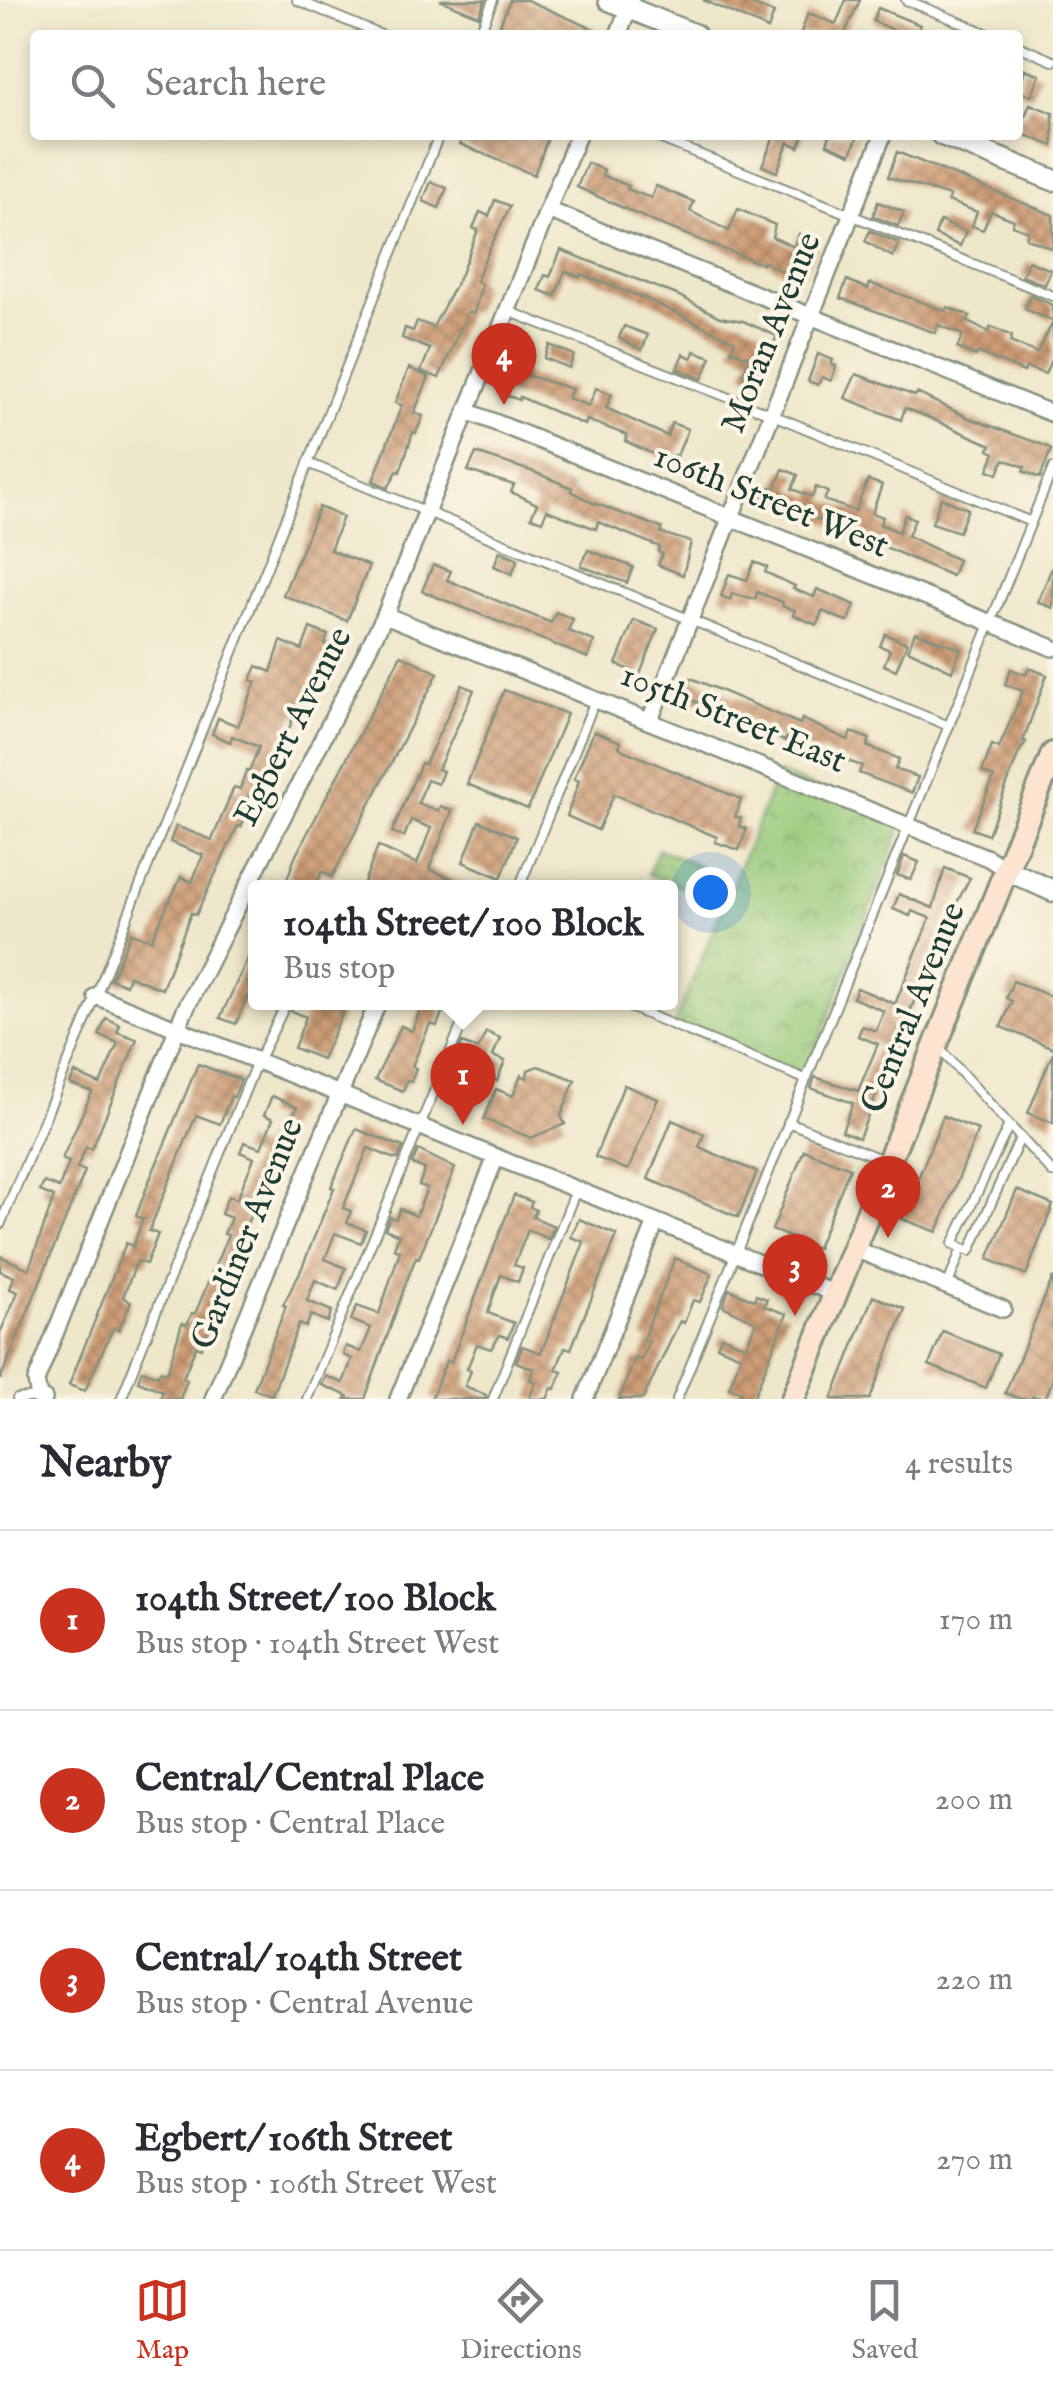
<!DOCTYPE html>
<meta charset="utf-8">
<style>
:root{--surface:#fff;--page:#f7f7f7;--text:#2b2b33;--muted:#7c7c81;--line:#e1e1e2;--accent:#c8321e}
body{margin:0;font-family:"IM FELL English",serif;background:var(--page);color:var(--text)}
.you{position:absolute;left:710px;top:892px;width:35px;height:35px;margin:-25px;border:8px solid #fff;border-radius:50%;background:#1a73e8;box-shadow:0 0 0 15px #1a73e833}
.badge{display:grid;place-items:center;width:65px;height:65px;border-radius:50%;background:var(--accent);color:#fff;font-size:32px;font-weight:700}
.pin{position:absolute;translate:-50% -82px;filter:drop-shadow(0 2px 5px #0008)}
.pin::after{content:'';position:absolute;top:52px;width:35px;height:30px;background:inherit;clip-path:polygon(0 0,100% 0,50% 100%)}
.popup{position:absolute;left:248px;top:880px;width:430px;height:130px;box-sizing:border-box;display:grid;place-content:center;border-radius:10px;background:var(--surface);filter:drop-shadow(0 2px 8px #0005);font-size:32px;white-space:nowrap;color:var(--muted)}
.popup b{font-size:38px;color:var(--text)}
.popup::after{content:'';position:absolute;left:50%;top:100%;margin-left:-20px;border:20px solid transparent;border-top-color:var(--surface)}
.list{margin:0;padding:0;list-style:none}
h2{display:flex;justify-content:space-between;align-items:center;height:130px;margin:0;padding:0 40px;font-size:42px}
h2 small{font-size:32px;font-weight:400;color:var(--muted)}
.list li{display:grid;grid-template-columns:65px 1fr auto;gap:30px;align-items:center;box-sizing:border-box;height:180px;padding:0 40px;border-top:2px solid var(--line)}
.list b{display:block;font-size:38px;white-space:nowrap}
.list p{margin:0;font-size:32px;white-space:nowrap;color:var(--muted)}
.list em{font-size:32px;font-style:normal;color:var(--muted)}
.icon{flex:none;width:55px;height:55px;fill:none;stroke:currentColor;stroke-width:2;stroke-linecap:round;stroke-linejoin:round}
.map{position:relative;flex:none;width:1053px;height:1399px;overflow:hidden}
.search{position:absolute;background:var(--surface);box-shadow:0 5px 15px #0003;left:30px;right:30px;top:30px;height:110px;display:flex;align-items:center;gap:25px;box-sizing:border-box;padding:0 35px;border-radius:10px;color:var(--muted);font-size:38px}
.sheet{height:850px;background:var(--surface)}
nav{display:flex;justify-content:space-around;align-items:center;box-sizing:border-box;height:140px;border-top:2px solid var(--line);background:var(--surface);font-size:28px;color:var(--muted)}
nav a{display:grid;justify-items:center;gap:5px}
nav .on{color:var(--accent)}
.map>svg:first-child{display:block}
</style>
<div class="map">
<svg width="1053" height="1399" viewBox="0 0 1053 1399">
<defs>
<pattern id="park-crowns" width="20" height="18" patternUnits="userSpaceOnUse" patternTransform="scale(2.5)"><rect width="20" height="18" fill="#96c979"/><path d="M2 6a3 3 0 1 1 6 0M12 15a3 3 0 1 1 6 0" fill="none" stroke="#7aa464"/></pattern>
<pattern id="building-cross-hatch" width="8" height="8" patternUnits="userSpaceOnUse" patternTransform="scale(2.5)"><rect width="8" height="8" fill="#cf9e77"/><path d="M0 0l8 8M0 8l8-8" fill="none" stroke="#a78262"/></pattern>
</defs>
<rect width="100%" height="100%" fill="#fcf5e5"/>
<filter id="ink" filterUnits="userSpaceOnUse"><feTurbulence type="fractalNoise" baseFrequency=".01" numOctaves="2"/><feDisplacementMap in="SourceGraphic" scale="20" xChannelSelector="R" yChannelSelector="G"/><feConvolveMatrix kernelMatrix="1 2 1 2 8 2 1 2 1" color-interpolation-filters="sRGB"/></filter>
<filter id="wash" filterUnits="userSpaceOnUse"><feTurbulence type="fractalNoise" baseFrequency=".0048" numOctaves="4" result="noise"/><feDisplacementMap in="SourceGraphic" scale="40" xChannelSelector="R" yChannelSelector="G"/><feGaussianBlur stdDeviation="2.25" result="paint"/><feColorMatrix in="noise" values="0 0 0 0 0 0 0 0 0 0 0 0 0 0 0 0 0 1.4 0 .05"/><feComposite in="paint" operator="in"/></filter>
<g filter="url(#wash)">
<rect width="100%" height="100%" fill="#eee7ca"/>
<g fill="url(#park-crowns)" stroke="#5a8356" stroke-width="2.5">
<path d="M 778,773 L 903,823 L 805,1079 L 674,1025 Z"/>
<path d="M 658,849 L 698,865 L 688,890 L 648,874 Z"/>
</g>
<g id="blocks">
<g fill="url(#building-cross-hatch)">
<path d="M 440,0 L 485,0 L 479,16 Z"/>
<path d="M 510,0 L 527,0 L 607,35 L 496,35 Z"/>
<path d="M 703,0 L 741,0 L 774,13 L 768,29 Z"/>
<path d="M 846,0 L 860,0 L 844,35 L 800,35 L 808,13 L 836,24 Z"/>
<path d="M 878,8 L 920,25 L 916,35 L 897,35 L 898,32 L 873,21 Z"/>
<path d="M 1025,69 L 1040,75 L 1031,96 L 1018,91 Z"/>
<path d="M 1030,104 L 1053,113 L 1053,146 L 1018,132 L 1018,114 L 1025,116 Z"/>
<path d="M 463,135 L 549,135 L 534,175 L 460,144 Z"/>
<path d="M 770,135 L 804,135 L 799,147 L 788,142 L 777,172 L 762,166 L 774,136 Z"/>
<path d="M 830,135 L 858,135 L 851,154 L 827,144 Z"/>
<path d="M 897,152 L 1053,215 L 1053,249 L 1026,238 L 1028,231 L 1012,225 L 1014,220 L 991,211 L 983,230 L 972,226 L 977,212 L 948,201 L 950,196 L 888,177 Z"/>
<path d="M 587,163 L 604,170 L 602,175 L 629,186 L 627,189 L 651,198 L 656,186 L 694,202 L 690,211 L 729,231 L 738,209 L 775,225 L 772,237 L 794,247 L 799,234 L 819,243 L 804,273 L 797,271 L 794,278 L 763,261 L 762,264 L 654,222 L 577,187 Z"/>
<path d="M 431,182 L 447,188 L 439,208 L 423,201 Z"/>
<path d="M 495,200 L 510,206 L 482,265 L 477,281 L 482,285 L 474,312 L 468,312 L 439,378 L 421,371 L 430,349 L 402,338 L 405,328 L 413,331 L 417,321 L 433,327 L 461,274 L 478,230 L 473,228 L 480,212 L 489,216 Z"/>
<path d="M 878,202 L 904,212 L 898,226 L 873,216 Z"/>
<path d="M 940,221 L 966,232 L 960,246 L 935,235 Z"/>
<path d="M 870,231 L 899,243 L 893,257 L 865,241 Z"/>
<path d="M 561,250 L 677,295 L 720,317 L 743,321 L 777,336 L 757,380 L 743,374 L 750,358 L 731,350 L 735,341 L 651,301 L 581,274 L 580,277 L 565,271 L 555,296 L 539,290 L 545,275 L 550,277 Z"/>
<path d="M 1028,261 L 1051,270 L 1045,285 L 1022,276 Z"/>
<path d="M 847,280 L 868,289 L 870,283 L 946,311 L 947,307 L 970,316 L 967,322 L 989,332 L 991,327 L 1012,336 L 1010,342 L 1037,353 L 1053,322 L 1053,355 L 1045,374 L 1026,367 L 1024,372 L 978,352 L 976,356 L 957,348 L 963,335 L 938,325 L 935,333 L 840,298 Z"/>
<path d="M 1030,295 L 1053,305 L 1053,321 L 1025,309 Z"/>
<path d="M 624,326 L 648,335 L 642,350 L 619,338 Z"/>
<path d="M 549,345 L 574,355 L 569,368 L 544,358 Z"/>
<path d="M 694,351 L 711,357 L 702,379 L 677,369 L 683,354 L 692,358 Z"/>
<path d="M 818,354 L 833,360 L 831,364 L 836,366 L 831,381 L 822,377 L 818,385 L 808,381 Z"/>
<path d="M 409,368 L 429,377 L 414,413 L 423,416 L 416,433 L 413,432 L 400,472 L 397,471 L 388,488 L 373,481 L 402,405 L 395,403 Z"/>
<path d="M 510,370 L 572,389 L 568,398 L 589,406 L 596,388 L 612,394 L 606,408 L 667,436 L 672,423 L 688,429 L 677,456 L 673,455 L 670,462 L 625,441 L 627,435 L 587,420 L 585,425 L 520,397 L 519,400 L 500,393 Z"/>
<path d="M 856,374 L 915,396 L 917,393 L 969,418 L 1046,446 L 1051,450 L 1040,478 L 1023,471 L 1025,467 L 1004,459 L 998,474 L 988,470 L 995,453 L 989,450 L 991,445 L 932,419 L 905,408 L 901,420 L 845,398 Z"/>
<path d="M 476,453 L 534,472 L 572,488 L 571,491 L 591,502 L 662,528 L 661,533 L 691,542 L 683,575 L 658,565 L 662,554 L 658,552 L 660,547 L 598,522 L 596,529 L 547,510 L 542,521 L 531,517 L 537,504 L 511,492 L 514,485 L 468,471 Z"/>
<path d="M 783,469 L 798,475 L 792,489 L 812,497 L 816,487 L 828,492 L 824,500 L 855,511 L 868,480 L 882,485 L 872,513 L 883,517 L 880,524 L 899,532 L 905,515 L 915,519 L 908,536 L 958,560 L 952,576 L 853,533 L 771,502 L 772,499 L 766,497 L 770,487 L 775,489 Z"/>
<path d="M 941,498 L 968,509 L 959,532 L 932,523 Z"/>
<path d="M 319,507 L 343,517 L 330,550 L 369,566 L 347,621 L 283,595 Z"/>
<path d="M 588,550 L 633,567 L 627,583 L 581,566 Z"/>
<path d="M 500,551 L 518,559 L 512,574 L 494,566 Z"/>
<path d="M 754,562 L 767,567 L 765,572 L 795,586 L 793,589 L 814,597 L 817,589 L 855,605 L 848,622 L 822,611 L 817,625 L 793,615 L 795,610 L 782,606 L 783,602 L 757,592 L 755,599 L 732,594 L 730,600 L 721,596 L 729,574 L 747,580 Z"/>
<path d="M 433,565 L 451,571 L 447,580 L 551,623 L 556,612 L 573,619 L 568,631 L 594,641 L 588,658 L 422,591 Z"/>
<path d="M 1053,565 L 1053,608 L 1038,602 Z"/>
<path d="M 634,620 L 658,629 L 640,674 L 616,664 Z"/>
<path d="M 310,628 L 328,635 L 325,644 L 332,647 L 326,660 L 322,658 L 297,716 L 294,715 L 286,737 L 282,736 L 268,776 L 264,774 L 255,797 L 249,795 L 241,816 L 245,817 L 241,827 L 238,826 L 196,915 L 191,913 L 162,989 L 129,976 L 126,985 L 111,979 L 131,933 L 151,940 L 181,877 L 192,882 L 203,855 L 170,842 L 176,826 L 212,840 L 234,787 L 240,789 L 246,771 L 249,772 L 259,747 L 232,736 L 230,742 L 212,734 L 218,718 L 238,726 L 256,682 L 251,680 L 257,666 L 271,672 L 281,641 L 302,650 Z"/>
<path d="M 915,632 L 961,649 L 952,671 L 908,650 Z"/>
<path d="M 885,634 L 907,643 L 896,670 L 884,665 L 890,650 L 880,646 Z"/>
<path d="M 401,655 L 438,673 L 332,877 L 322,871 L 315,888 L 287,888 L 289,883 L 286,882 L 295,857 Z"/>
<path d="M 1029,668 L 1047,675 L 1023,741 L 1026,742 L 1019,752 L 988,835 L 972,829 L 994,777 L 982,772 L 992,745 L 999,748 L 1023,691 L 1005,684 L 1011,669 L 1026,675 Z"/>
<path d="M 691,678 L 800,724 L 802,719 L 848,740 L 851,732 L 870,739 L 867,746 L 899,759 L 895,769 L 918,777 L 912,793 L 859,773 L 862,766 L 820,751 L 819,754 L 786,738 L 785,741 L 769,735 L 771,730 L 683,697 Z"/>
<path d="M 462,685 L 474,690 L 438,769 L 443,771 L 438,784 L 427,780 L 418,803 L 438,811 L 440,806 L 452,811 L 429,869 L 475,888 L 362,888 L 378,846 L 417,864 L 431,828 L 411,820 L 404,837 L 392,832 L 421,763 L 425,764 Z"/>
<path d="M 504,690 L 567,714 L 528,809 L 467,784 Z"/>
<path d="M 594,731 L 621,742 L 619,747 L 625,751 L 741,799 L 735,817 L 741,818 L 739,826 L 747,829 L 739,850 L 715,842 L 717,837 L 614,794 L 598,830 L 567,816 L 579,781 L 574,779 Z"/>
<path d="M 479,821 L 517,837 L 501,878 L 463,862 Z"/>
<path d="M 904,856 L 919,862 L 911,880 L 897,875 Z"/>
<path d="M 945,868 L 970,878 L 945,925 L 859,1138 L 842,1131 L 853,1103 L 811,1088 L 815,1077 L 858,1091 L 878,1044 L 858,1036 L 862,1026 L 876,1031 L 884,1011 L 853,998 L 857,988 L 895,1004 L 930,918 L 912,911 L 910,916 L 893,909 L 899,894 L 933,908 Z"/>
<path d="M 256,941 L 256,1000 L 247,997 L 236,1024 L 220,1018 Z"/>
<path d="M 1013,981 L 1053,997 L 1053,1048 L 1001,1027 L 1012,1001 L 1006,998 Z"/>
<path d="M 294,1002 L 343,1002 L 339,1013 L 342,1014 L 322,1059 L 294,1048 L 306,1017 L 291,1011 Z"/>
<path d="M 423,1002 L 446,1002 L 437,1026 L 430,1024 L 412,1066 L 416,1068 L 411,1082 L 407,1080 L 403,1091 L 375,1080 L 401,1026 L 412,1031 Z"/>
<path d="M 106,1018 L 120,1025 L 117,1032 L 137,1039 L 92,1149 L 86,1147 L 77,1168 L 85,1171 L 0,1380 L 0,1333 L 18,1292 L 10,1289 L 14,1277 L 0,1271 L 0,1256 L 29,1269 L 54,1197 L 40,1191 L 44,1182 L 59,1188 L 69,1162 L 62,1159 L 92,1092 L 70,1084 L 75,1073 L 100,1084 L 118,1043 L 99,1035 Z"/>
<path d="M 486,1032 L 500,1038 L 493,1056 L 505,1061 L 497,1081 L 455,1061 L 462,1043 L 478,1049 Z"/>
<path d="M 1053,1052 L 1053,1123 L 1028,1113 Z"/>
<path d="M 198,1064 L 241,1080 L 234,1097 L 231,1096 L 220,1124 L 196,1115 L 149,1231 L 158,1234 L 146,1264 L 137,1261 L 123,1297 L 131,1301 L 119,1330 L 113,1328 L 85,1391 L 69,1385 L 126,1243 L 133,1246 L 143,1219 L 136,1216 L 148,1184 Z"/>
<path d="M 538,1066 L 575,1080 L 561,1116 L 565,1124 L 531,1138 L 484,1119 L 496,1089 L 513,1096 L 521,1075 L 527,1078 L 528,1070 Z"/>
<path d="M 624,1085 L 658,1099 L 628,1170 L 595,1157 Z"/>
<path d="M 272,1096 L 297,1107 L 263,1178 L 261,1188 L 265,1190 L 261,1199 L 257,1198 L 241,1239 L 239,1250 L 242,1251 L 217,1315 L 215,1314 L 201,1348 L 196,1346 L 183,1378 L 187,1380 L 180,1399 L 160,1399 L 163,1391 L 138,1381 L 142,1370 L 158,1376 L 160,1371 L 167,1373 L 182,1323 L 187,1325 L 192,1313 L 195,1314 L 228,1235 L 224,1234 L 231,1218 L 221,1214 L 228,1196 L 237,1199 L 254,1158 L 240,1152 L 244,1142 L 261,1148 L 273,1119 L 264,1115 Z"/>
<path d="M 943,1116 L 978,1130 L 937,1232 L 902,1219 Z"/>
<path d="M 672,1120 L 704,1134 L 699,1147 L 757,1172 L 738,1217 L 648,1179 Z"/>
<path d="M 356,1129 L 403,1147 L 398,1159 L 395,1159 L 368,1148 L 343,1208 L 351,1211 L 347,1223 L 366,1230 L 361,1243 L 335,1233 L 325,1259 L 346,1268 L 338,1290 L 315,1280 L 307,1301 L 332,1311 L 328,1322 L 311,1315 L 306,1327 L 299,1324 L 272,1395 L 254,1389 L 286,1306 L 283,1305 L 301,1270 L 334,1188 L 331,1187 Z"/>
<path d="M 418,1150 L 455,1168 L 419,1258 L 416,1257 L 407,1280 L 365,1399 L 346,1399 L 348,1396 L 322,1385 L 326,1376 L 343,1383 L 352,1359 L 343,1355 L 346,1346 L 361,1352 L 371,1328 L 351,1320 L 357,1306 L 379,1314 L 400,1251 L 394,1248 L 399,1235 L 385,1229 L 390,1217 L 396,1219 L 400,1209 L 416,1216 L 427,1188 L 419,1185 L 425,1169 L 412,1164 Z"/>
<path d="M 804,1150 L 850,1168 L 817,1248 L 772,1230 Z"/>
<path d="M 1017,1190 L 1053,1205 L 1026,1275 L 988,1259 Z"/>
<path d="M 514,1195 L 532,1202 L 530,1207 L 536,1210 L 533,1217 L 554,1226 L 549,1239 L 528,1230 L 514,1265 L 523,1268 L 518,1282 L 501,1275 L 493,1297 L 488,1313 L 514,1323 L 508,1338 L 500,1335 L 491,1349 L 477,1344 L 467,1369 L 471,1371 L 465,1386 L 486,1395 L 486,1399 L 431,1399 L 446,1361 L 451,1362 Z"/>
<path d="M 579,1219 L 617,1235 L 571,1349 L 565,1347 L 556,1370 L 562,1372 L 555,1389 L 552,1388 L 547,1399 L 529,1399 L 536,1382 L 530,1380 L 534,1369 L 516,1362 L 522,1346 L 541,1353 L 584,1242 L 571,1237 Z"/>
<path d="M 675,1258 L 712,1274 L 700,1302 L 693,1300 L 684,1323 L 680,1321 L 643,1399 L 619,1399 L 635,1358 L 641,1360 L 649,1341 L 643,1339 Z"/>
<path d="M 1053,1277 L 1053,1379 L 1045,1399 L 1033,1396 L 1031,1399 L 1021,1399 L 1005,1393 Z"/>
<path d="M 729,1289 L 754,1300 L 756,1295 L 767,1299 L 764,1306 L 787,1314 L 753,1399 L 738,1399 L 741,1392 L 729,1388 L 741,1356 L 717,1346 L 722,1336 L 746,1346 L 756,1322 L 723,1306 Z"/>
<path d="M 873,1296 L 905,1309 L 870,1399 L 832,1399 Z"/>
<path d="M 943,1331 L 999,1354 L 986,1388 L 929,1365 Z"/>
</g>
</g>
</g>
<g filter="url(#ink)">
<use href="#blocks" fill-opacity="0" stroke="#86927f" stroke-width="2.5"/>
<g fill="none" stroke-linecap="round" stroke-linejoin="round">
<g stroke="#86927f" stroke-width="12">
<g id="service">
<path d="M 297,0 L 381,35"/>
<path d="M 906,0 L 991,35"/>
<path d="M 479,35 L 493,0"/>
<path d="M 1018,46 L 1053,61"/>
<path d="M 651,135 L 1053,296"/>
<path d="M 508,311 L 773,415 L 1031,522"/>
<path d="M 308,463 L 949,726"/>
<path d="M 519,888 L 596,698"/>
<path d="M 617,1002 L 805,1079"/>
<path d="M 938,1047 L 1053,1173"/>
<path d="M 788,1122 L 886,1161"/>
<path d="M 0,1225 L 96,996 L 439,135"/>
<path d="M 962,1248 L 970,1251 L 1020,1138"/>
<path d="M 947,1287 L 962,1248 L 953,1244 L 1009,1125"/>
<path d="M 17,1399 L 39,1397"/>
<path d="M 121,1399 L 253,1071 L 287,1002"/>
<path d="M 307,1399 L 471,1002"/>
<path d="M 493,1399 L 576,1190"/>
<path d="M 677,1399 L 1053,468"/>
</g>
</g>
<g stroke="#86927f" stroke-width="20">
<g id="minor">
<path d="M 618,35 L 631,2"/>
<path d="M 548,210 L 1053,414"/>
<path d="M 467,411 L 1053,648"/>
<path d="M 385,615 L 988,858 L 1007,870"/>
<path d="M 650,720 L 883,135"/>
<path d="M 96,996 L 836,1294"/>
<path d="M 855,1249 L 1003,1309"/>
<path d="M 44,1399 L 39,1397 L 36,1381 L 184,1012 L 385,615 L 578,135"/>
<path d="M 213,1399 L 378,1002"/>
<path d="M 398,1399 L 496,1157"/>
<path d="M 585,1399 L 656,1222"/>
</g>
</g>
<g stroke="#86927f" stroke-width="25">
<g id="tertiary">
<path d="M 609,0 L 695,35"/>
<path d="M 942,135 L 1053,180"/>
<path d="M 1007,870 L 1053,891"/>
</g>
</g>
<g stroke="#86927f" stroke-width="28">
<path id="secondary" d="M 793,1399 L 1053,754"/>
</g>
<use href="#service" stroke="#fff" stroke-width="8"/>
<use href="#minor" stroke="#fff" stroke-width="15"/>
<use href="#tertiary" stroke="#fff" stroke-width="20"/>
<use href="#secondary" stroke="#fde4d0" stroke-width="22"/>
</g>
</g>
<g text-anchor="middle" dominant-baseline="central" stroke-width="8" stroke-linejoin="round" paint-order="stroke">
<g font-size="35" fill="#1f3d34" stroke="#fcf5e5">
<text transform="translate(772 333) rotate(-68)">Moran Avenue</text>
<text transform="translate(771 502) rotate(22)">106th Street West</text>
<text transform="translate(733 719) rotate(22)">105th Street East</text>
<text transform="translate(294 727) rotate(-63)">Egbert Avenue</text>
<text transform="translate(914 1008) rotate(-68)">Central Avenue</text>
<text transform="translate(248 1234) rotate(-68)">Gardiner Avenue</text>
</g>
</g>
</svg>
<div class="you"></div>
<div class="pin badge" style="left:463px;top:1125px">1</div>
<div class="popup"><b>104th Street/ 100 Block</b>Bus stop</div>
<div class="pin badge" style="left:888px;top:1238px">2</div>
<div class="pin badge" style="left:795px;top:1316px">3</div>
<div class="pin badge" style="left:504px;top:405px">4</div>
<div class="search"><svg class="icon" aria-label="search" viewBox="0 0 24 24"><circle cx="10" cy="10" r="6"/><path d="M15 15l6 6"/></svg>Search here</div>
</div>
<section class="sheet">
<h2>Nearby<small>4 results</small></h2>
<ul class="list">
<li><span class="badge">1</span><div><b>104th Street/ 100 Block</b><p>Bus stop · 104th Street West</p></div><em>170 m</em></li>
<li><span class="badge">2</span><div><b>Central/ Central Place</b><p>Bus stop · Central Place</p></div><em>200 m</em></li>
<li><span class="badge">3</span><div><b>Central/ 104th Street</b><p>Bus stop · Central Avenue</p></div><em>220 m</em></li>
<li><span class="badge">4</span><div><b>Egbert/ 106th Street</b><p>Bus stop · 106th Street West</p></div><em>270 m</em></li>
</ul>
</section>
<nav>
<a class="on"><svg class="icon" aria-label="map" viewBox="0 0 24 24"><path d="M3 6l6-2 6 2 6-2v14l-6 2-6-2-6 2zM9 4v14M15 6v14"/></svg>Map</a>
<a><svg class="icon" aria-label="directions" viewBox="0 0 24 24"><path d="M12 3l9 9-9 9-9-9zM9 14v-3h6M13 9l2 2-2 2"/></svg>Directions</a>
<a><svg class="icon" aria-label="saved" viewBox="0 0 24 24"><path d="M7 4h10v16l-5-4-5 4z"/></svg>Saved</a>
</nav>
